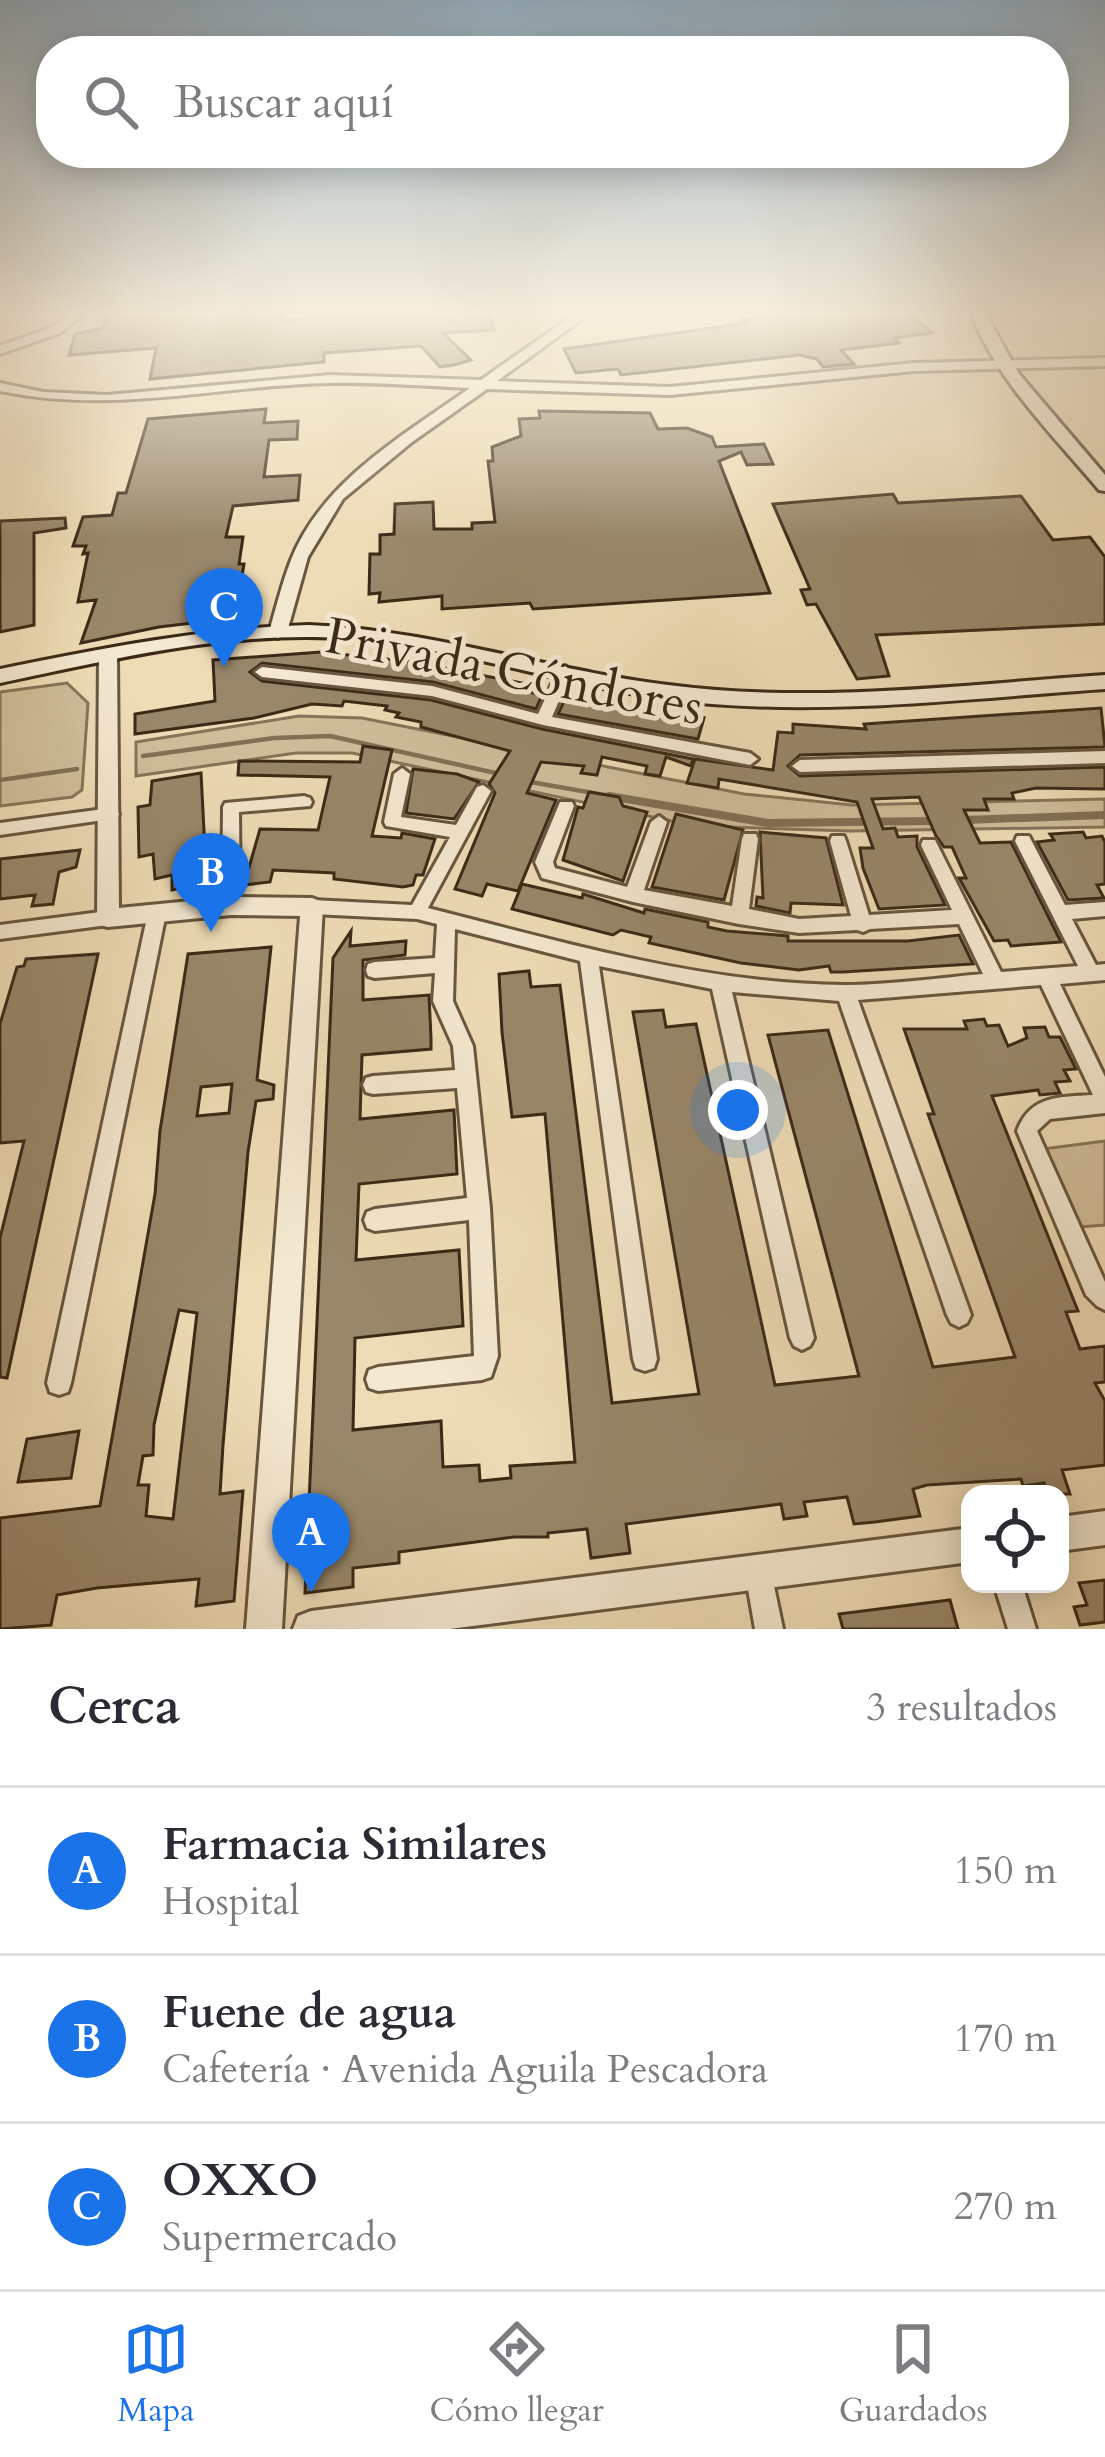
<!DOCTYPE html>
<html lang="es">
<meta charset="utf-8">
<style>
:root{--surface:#fff;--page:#f7f7f7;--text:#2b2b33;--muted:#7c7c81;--line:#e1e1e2;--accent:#1a73e8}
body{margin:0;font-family:Cardo,serif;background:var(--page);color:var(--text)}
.controls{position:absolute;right:36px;bottom:36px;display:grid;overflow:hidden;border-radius:24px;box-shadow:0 6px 30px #0003}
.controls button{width:108px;height:108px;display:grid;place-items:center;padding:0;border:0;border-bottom:3px solid var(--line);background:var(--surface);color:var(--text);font:60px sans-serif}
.you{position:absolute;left:738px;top:1110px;width:42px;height:42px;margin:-30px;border:9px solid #fff;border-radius:50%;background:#1a73e8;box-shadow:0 0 0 18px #1a73e833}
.badge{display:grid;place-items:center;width:78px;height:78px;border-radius:50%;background:var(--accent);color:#fff;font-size:39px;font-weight:700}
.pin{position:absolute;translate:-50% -99px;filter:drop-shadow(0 3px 6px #0008)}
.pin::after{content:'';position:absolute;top:63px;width:42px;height:36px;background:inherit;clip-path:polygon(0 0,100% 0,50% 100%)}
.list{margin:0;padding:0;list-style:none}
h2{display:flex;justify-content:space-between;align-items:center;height:156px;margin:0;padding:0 48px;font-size:51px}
h2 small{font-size:39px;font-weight:400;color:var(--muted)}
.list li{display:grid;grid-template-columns:78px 1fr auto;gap:36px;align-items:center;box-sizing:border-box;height:168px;padding:0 48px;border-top:3px solid var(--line)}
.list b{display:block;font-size:45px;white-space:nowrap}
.list p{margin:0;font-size:39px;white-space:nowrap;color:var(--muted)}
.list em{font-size:39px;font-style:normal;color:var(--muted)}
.icon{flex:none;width:66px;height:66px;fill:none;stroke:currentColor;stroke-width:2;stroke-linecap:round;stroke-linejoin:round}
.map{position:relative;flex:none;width:1105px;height:1629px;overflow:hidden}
.search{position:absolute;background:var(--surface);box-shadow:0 6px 30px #0003;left:36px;right:36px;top:36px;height:132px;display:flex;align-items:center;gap:30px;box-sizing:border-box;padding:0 42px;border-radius:48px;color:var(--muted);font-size:45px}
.sheet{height:660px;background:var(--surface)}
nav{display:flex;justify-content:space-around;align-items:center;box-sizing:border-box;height:168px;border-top:3px solid var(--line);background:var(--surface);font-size:33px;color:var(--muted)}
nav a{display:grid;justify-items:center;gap:6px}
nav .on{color:var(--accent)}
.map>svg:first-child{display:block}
</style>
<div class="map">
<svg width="1105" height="1629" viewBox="0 0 1105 1629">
<rect width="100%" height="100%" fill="#eedcb6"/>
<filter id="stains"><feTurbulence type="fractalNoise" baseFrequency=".00167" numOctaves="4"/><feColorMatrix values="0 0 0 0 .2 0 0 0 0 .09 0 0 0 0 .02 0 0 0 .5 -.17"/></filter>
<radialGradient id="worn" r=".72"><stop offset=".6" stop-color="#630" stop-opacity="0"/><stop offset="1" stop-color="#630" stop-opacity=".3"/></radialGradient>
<g fill="#d0be9b" stroke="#867459" stroke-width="3">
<path d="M 67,683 L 88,703 L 82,790 L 72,797 L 0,806 L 0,692 Z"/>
<path d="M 299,716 L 362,718 L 744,794 L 852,805 L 1105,799 L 1105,827 L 850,831 L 695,826 L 352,753 L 296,753 L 136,776 L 136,742 Z"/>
<path d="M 1105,1141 L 1105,1225 L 1068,1228 L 1035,1150 Z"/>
</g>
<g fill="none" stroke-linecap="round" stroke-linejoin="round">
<g stroke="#827056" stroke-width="4.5">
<path d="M 143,756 L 274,738 L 330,736 L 500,774"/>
<path d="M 0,780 L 77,769"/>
<path d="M 525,781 L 627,799"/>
</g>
<g stroke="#827056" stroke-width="8">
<path d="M 609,796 L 768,823 L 933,821"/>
<path d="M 965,820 L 1105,815"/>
</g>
</g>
<g fill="#98876a" stroke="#3b2a17" stroke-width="3" fill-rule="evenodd">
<path d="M 108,311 L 283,311 L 283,320 L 323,317 L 323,311 L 489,311 L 494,330 L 443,333 L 471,360 L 454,365 L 440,367 L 421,346 L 324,353 L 324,362 L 150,379 L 156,348 L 69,355 L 75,334 L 102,328 Z"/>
<path d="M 850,311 L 908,311 L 932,333 L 895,338 L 899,343 L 841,350 L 854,364 L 823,367 L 817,359 L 799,355 L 621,375 L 618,369 L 576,373 L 564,349 L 746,323 L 742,319 Z"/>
<path d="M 266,409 L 264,423 L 298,421 L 297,439 L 269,440 L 264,477 L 300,475 L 298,500 L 233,506 L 226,537 L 243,537 L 239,564 L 244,564 L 235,618 L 159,627 L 81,643 L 96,600 L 78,602 L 88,553 L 83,554 L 86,546 L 73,546 L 83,517 L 112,515 L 118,493 L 126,493 L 148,419 Z"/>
<path d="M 539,411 L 650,413 L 658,429 L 687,428 L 712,437 L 716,447 L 764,444 L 773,464 L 747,465 L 741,452 L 719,461 L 770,593 L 533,609 L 530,603 L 442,609 L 442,596 L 379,602 L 380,593 L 369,594 L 370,554 L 380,554 L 380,535 L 394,534 L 395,504 L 433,502 L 434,529 L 472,529 L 472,523 L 495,522 L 488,461 L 493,461 L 492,447 L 521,436 L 519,419 L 540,418 Z"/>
<path d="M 893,494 L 898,503 L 1021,496 L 1053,540 L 1090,537 L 1105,557 L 1105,624 L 876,635 L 889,676 L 857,679 L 816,604 L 807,605 L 801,590 L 810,589 L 773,504 Z"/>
<path d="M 65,518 L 66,528 L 34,533 L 34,625 L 0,632 L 0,521 Z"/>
<path d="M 321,652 L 413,662 L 537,686 L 533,693 L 542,695 L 536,709 L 433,682 L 262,663 L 250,672 L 262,681 L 431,700 L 542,729 L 693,759 L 691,766 L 666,757 L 660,776 L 645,774 L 647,766 L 602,757 L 597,775 L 581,773 L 584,766 L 541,762 L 527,793 L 556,800 L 518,891 L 487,884 L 482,896 L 455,889 L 495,793 L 489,784 L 510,751 L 421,727 L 421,722 L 396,717 L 399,713 L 385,710 L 387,706 L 344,701 L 342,706 L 312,704 L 254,718 L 135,734 L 135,714 L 215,701 L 213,660 Z"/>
<path d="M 578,699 L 688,719 L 704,718 L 698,739 L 558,714 L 564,701 Z"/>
<path d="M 1101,708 L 1105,747 L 800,755 L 788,766 L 800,776 L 1105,767 L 1105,789 L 1036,788 L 1012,793 L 1014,799 L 984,799 L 988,810 L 964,810 L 980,843 L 1011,842 L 1061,942 L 1011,946 L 1008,940 L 994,941 L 959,878 L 966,878 L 952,847 L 944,847 L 936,836 L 919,797 L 872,799 L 883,829 L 895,828 L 898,837 L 917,836 L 917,847 L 945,905 L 879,909 L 863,868 L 860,848 L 873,848 L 857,802 L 719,779 L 718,788 L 687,783 L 695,759 L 773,770 L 778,732 L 793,733 L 793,724 L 866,729 L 864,724 L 879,723 Z"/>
<path d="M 363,746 L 392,750 L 372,836 L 401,838 L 402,833 L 435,839 L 423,875 L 416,875 L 413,885 L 403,887 L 334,879 L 334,873 L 273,870 L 270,882 L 244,885 L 260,829 L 318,830 L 330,777 L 238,775 L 239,761 L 360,762 Z"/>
<path d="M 413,769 L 457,774 L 479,782 L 454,819 L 406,813 Z"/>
<path d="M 201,773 L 206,869 L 201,870 L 202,884 L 172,890 L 172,875 L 155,879 L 153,854 L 139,857 L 138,807 L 150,805 L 152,781 Z"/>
<path d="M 589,792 L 619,797 L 623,806 L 647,812 L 623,881 L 563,860 L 578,807 L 583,808 Z"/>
<path d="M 676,814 L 743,830 L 724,900 L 652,887 Z"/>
<path d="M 760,832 L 826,838 L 843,905 L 791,903 L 790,913 L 756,906 L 757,897 L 763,898 Z"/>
<path d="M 1083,832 L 1086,838 L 1102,836 L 1105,842 L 1105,884 L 1097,885 L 1104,898 L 1068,900 L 1037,842 L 1054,840 L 1050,834 Z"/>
<path d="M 80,850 L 76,867 L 59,872 L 53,904 L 32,906 L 35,895 L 0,899 L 0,859 Z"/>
<path d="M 522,884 L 582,898 L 583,894 L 644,913 L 645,909 L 708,922 L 708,927 L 727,931 L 788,936 L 788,941 L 908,941 L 959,935 L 973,964 L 843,972 L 831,972 L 829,966 L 799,970 L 741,963 L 649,943 L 651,937 L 621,930 L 613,935 L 512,909 Z"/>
<path d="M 351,931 L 350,946 L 406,941 L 405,955 L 363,960 L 363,1000 L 429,995 L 431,1038 L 431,1049 L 362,1055 L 360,1119 L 454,1110 L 457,1174 L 359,1184 L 356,1260 L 459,1250 L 463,1326 L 355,1338 L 353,1430 L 441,1421 L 443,1467 L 479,1465 L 480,1481 L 511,1478 L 510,1466 L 575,1462 L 545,1114 L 512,1117 L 502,1032 L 499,974 L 529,971 L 531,987 L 560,985 L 612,1403 L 699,1394 L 633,1012 L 663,1010 L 666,1027 L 696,1024 L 775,1385 L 859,1376 L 768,1035 L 828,1030 L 933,1367 L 1015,1357 L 928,1114 L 934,1114 L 904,1029 L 967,1029 L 964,1021 L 984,1019 L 987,1026 L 999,1025 L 1008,1046 L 1027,1038 L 1024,1028 L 1045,1027 L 1049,1037 L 1060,1037 L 1076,1069 L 1064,1070 L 1070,1081 L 1055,1082 L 1060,1093 L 1040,1095 L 1038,1090 L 992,1096 L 1078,1311 L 1066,1312 L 1080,1349 L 1105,1346 L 1105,1382 L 1095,1383 L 1105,1401 L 1105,1465 L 1062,1470 L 1070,1494 L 1048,1494 L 1044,1483 L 1023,1486 L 1021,1479 L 927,1485 L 913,1489 L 920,1516 L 875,1522 L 854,1524 L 847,1497 L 804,1502 L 807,1516 L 784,1519 L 781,1504 L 626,1524 L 630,1553 L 591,1558 L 587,1529 L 548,1533 L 548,1537 L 514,1537 L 399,1552 L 399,1563 L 353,1568 L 353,1587 L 305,1593 L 333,958 Z"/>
<path d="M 271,947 L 257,1080 L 274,1085 L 273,1099 L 256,1101 L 248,1152 L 223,1445 L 220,1494 L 243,1491 L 234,1601 L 196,1606 L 199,1579 L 97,1588 L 57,1595 L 51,1625 L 0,1629 L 0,1518 L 100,1506 L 155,1194 L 160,1131 L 188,954 ZM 232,1084 L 229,1113 L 197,1116 L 201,1087 ZM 179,1310 L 197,1313 L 173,1519 L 146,1516 L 149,1485 L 138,1485 L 143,1456 L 153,1455 L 154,1425 Z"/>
<path d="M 98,954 L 7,1378 L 0,1377 L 0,1238 L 24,1141 L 0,1143 L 0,1024 L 17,967 L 24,966 L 26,959 Z"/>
<path d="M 79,1431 L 71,1478 L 18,1482 L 27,1439 Z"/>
<path d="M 1105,1580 L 1105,1622 L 1080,1625 L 1074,1607 L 1087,1605 L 1079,1583 Z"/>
<path d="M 950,1600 L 958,1629 L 843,1629 L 839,1614 Z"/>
</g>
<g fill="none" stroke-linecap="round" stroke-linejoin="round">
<g stroke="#68563f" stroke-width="6">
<g id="minor">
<path d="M 565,666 L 572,671 L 552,717 L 750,753 L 758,759 L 750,765 L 543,725 L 432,696 L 262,677 L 255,672 L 262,667 L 432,686 L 538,714 L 558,671 Z"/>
<path d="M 1105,751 L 1105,763 L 800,772 L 792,766 L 800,760 Z"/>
<path d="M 402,768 L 410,774 L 401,817 L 456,825 L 477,787 L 483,785 L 491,791 L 428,908 C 563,942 703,984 845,985 C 890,985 938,978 983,974 L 959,924 L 870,929 L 863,932 L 857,930 L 799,933 L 739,924 L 633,902 L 542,878 L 535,862 L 560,802 L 572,802 L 574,806 L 553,862 L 555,868 L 627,887 L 651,822 L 659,816 L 667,822 L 644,890 L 732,906 L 742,839 L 744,834 L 756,834 L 758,839 L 749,909 L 799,919 L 851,916 L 830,841 L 832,836 L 844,836 L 846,841 L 869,915 L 952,910 L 921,845 L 923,840 L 935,840 L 1001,972 L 1078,966 L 1015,841 L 1017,836 L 1029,836 L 1065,905 L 1105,902 L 1105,916 L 1072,919 L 1096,965 L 1105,964 L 1105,980 L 1060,984 L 1105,1077 L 1105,1113 L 1050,1119 L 1037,1131 L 1105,1282 L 1105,1310 L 1097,1306 L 1086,1295 L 1017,1131 C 1030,1095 1060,1097 1093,1095 L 1041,985 L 858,1000 L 971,1315 L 967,1323 L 959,1327 L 951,1323 L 947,1315 L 839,1001 L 732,992 L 814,1338 L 810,1346 L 802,1350 L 794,1346 L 790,1338 L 712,989 L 599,966 L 657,1359 L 654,1368 L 645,1371 L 636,1368 L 633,1359 L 580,961 L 455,929 L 453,1001 L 473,1046 L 490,1208 L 498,1356 L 491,1377 L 482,1380 L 378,1391 L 369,1388 L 366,1379 L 369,1370 L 378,1367 L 474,1356 L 469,1220 L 375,1231 L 367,1228 L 364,1220 L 367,1212 L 375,1209 L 467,1198 L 457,1088 L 373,1094 L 366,1092 L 363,1085 L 366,1078 L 373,1076 L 455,1070 L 453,1046 L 433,1001 L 435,973 L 375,978 L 368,976 L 366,970 L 368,964 L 375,962 L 435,958 L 437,924 L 417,919 L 312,914 L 306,912 L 303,907 L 306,902 L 312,900 L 412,905 L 450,837 L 386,826 L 384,822 L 394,774 Z"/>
<path d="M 304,796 L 310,798 L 312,802 L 310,806 L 239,812 L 240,906 L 237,911 L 231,913 L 225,911 L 222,906 L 223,807 L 225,803 Z"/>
<path d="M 111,808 L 117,810 L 119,814 L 117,818 L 0,835 L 0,823 Z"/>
<path d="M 157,906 L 163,908 L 166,913 L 71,1383 L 68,1392 L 59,1395 L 50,1392 L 47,1383 L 148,913 L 151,908 Z"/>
<path d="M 108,911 L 114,913 L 117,918 L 114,923 L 108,925 L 0,939 L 0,925 Z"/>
<path d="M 759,1558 L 769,1562 L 783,1629 L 755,1629 L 745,1572 L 749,1562 Z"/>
<path d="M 994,1584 L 1022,1584 L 1036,1629 L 1008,1629 Z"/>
</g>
</g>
<g stroke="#68563f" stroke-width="6">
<g id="tertiary">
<path d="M 72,311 L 86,311 L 60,333 L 0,354 L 0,346 L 52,327 Z"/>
<path d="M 579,311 L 593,311 L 497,381 L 670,387 L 914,363 L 1105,358 L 1105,366 L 914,371 L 670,395 L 487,389 L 412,442 L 343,499 L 308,557 L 287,632 L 278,638 L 269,632 C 276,608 282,583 291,560 C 322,481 404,435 470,388 C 424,386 377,382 331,383 C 217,385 116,415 0,391 L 0,383 L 43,392 L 107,395 L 330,375 L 481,380 Z"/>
<path d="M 108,650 L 117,656 L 119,908 L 231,897 L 312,898 L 320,901 L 323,907 L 282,1629 L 246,1629 L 300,916 L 231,915 L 108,927 L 100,925 L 97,918 L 99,656 Z"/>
<path d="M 1105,1511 L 1105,1545 L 1060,1551 L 1060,1517 Z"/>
<path d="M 970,1528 L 970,1562 L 449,1629 L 293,1629 L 298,1616 L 311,1611 Z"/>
</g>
</g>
<g stroke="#3b2a17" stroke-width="6">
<g id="secondary">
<path d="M 970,311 L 984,311 L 1019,374 L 1105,475 L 1105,491 L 1099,490 C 1052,434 996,380 970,311 Z"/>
<path d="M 309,625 C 432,630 547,670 668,685 C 813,704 960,685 1105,675 L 1105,689 C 975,698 843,714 712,704 C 590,695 474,650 353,639 C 234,629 115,659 0,683 L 0,669 C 103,648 204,628 309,625 Z"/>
</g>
</g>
<use href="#minor" fill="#f4e8d0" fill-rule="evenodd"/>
<use href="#tertiary" fill="#f4e8d0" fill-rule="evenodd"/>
<use href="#secondary" fill="#f4e8d0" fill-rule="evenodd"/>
</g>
<linearGradient id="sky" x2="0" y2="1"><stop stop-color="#92acbe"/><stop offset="0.58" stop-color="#f7efde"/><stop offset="1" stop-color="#f7efde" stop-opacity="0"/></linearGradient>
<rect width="1105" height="539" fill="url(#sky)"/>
<g text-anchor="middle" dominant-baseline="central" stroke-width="10" stroke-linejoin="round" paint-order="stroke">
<g font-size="51" fill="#3b2a17" stroke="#f4e8d0">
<text transform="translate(514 672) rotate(11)">Privada Cóndores</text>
</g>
</g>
<rect width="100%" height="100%" filter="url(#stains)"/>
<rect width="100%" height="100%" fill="url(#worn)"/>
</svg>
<div class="controls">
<button><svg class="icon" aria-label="locate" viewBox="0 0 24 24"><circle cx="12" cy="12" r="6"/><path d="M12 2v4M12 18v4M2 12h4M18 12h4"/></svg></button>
</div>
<div class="you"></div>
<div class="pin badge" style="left:311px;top:1592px">A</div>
<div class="pin badge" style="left:211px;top:932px">B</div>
<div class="pin badge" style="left:224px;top:667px">C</div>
<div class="search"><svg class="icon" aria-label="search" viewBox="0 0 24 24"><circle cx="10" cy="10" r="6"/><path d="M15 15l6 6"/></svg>Buscar aquí</div>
</div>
<section class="sheet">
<h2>Cerca<small>3 resultados</small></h2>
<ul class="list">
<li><span class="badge">A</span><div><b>Farmacia Similares</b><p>Hospital</p></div><em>150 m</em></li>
<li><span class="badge">B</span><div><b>Fuene de agua</b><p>Cafetería · Avenida Aguila Pescadora</p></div><em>170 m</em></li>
<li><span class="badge">C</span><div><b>OXXO</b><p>Supermercado</p></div><em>270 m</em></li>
</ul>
</section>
<nav>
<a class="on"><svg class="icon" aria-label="map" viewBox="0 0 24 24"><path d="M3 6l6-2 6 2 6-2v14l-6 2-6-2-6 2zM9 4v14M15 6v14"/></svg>Mapa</a>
<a><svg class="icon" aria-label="directions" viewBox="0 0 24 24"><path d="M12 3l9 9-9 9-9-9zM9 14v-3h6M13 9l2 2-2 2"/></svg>Cómo llegar</a>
<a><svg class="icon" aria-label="saved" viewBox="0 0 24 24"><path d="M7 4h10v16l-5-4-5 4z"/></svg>Guardados</a>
</nav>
